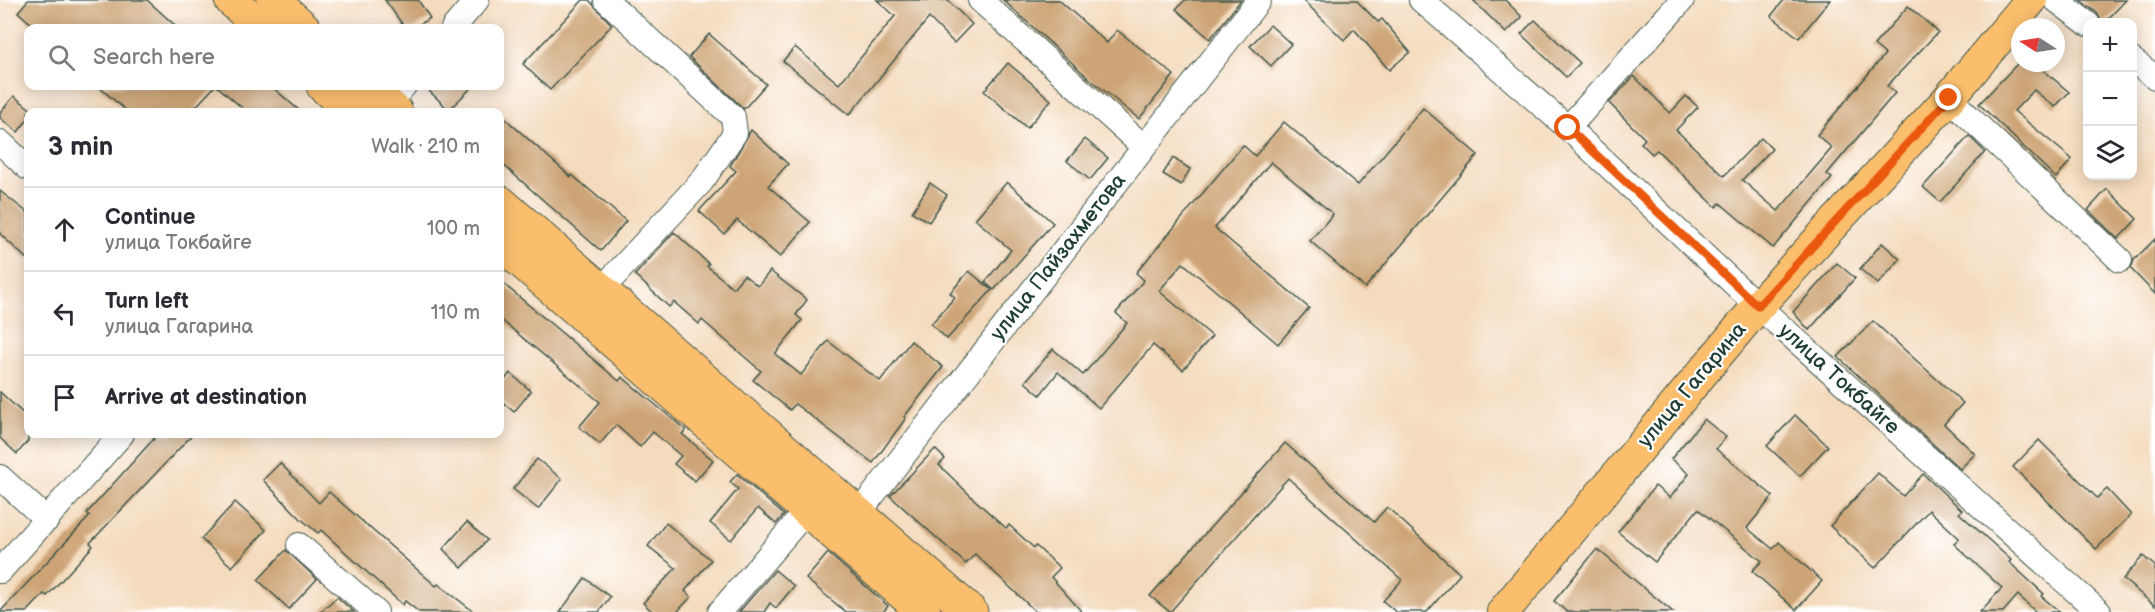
<!DOCTYPE html>
<meta charset="utf-8">
<style>
:root{--surface:#fff;--page:#f2f2f3;--text:#2b2b33;--muted:#7c7c81;--line:#e1e1e2}
body{margin:0;font-family:"Balsamiq Sans",sans-serif;background:var(--page);color:var(--text)}
.controls{position:absolute;right:18px;top:18px;display:grid;overflow:hidden;border-radius:12px;box-shadow:0 3px 15px #0003}
.controls button{width:54px;height:54px;display:grid;place-items:center;padding:0;border:0;border-bottom:2px solid var(--line);background:var(--surface);color:var(--text);font:30px sans-serif}
.compass{position:absolute;left:2011px;top:18px;width:54px;height:54px;border-radius:50%;background:var(--surface);box-shadow:0 3px 15px #0003;rotate:282deg}
.stop{position:absolute;width:18px;height:18px;margin:-14px;border:4px solid #ea580c;border-radius:50%;background:#fff}
.stop.end{background:#ea580c;border-color:#fff;box-shadow:0 2px 6px #0008}
.list{margin:0;padding:0;list-style:none}
h2{display:flex;justify-content:space-between;align-items:center;height:78px;margin:0;padding:0 24px;font-size:26px}
h2 small{font-size:20px;font-weight:400;color:var(--muted)}
.list li{display:grid;grid-template-columns:39px 1fr auto;gap:18px;align-items:center;box-sizing:border-box;height:84px;padding:0 24px;border-top:2px solid var(--line)}
.list b{display:block;font-size:22px;white-space:nowrap}
.list p{margin:0;font-size:20px;white-space:nowrap;color:var(--muted)}
.list em{font-size:20px;font-style:normal;color:var(--muted)}
.icon{flex:none;width:33px;height:33px;fill:none;stroke:currentColor;stroke-width:2;stroke-linecap:round;stroke-linejoin:round}
.map{position:relative;flex:none;width:2155px;height:612px;overflow:hidden}
.search{position:absolute;background:var(--surface);box-shadow:0 3px 15px #0003;left:24px;top:24px;width:480px;height:66px;display:flex;align-items:center;gap:15px;box-sizing:border-box;padding:0 21px;border-radius:12px;color:var(--muted);font-size:22px}
.panel{position:absolute;background:var(--surface);box-shadow:0 3px 15px #0003;left:24px;top:108px;width:480px;height:330px;border-radius:12px}
.map>svg:first-child{display:block}
</style>
<div class="map">
<svg width="2155" height="612" viewBox="0 0 2155 612">
<rect width="100%" height="100%" fill="#fff"/>
<filter id="ink" filterUnits="userSpaceOnUse"><feTurbulence type="fractalNoise" baseFrequency=".0167" numOctaves="2"/><feDisplacementMap in="SourceGraphic" scale="12" xChannelSelector="R" yChannelSelector="G"/><feConvolveMatrix kernelMatrix="1 2 1 2 8 2 1 2 1" color-interpolation-filters="sRGB"/></filter>
<filter id="wash" filterUnits="userSpaceOnUse"><feTurbulence type="fractalNoise" baseFrequency=".008" numOctaves="4" result="noise"/><feDisplacementMap in="SourceGraphic" scale="24" xChannelSelector="R" yChannelSelector="G"/><feGaussianBlur stdDeviation="1.35" result="paint"/><feColorMatrix in="noise" values="0 0 0 0 0 0 0 0 0 0 0 0 0 0 0 0 0 1.4 0 .05"/><feComposite in="paint" operator="in"/></filter>
<g filter="url(#wash)">
<rect width="100%" height="100%" fill="#f4dbbe"/>
<g id="blocks">
<g fill="#cda476">
<path d="M 28,0 L 147,0 L 178,28 L 36,28 L 18,12 Z"/>
<path d="M 385,0 L 418,0 L 430,18 L 414,28 L 405,28 Z"/>
<path d="M 583,0 L 589,0 L 612,25 L 550,90 L 523,64 Z"/>
<path d="M 877,0 L 947,0 L 972,24 L 954,43 L 929,18 L 849,115 L 783,61 L 795,47 L 839,84 L 895,16 Z"/>
<path d="M 1003,0 L 1059,0 L 1107,43 L 1117,30 L 1174,75 L 1139,119 L 1091,80 Z"/>
<path d="M 1185,0 L 1241,0 L 1210,39 L 1176,9 Z"/>
<path d="M 1303,0 L 1356,0 L 1378,22 L 1382,19 L 1410,52 L 1389,70 L 1354,29 L 1344,40 Z"/>
<path d="M 1473,0 L 1505,0 L 1522,17 L 1506,33 Z"/>
<path d="M 1784,0 L 1830,0 L 1799,38 L 1771,16 Z"/>
<path d="M 2080,0 L 2126,0 L 2105,22 L 2102,22 L 2097,13 Z"/>
<path d="M 1908,6 L 1938,32 L 1887,86 L 1895,93 L 1827,174 L 1832,178 L 1773,248 L 1720,203 L 1716,207 L 1657,150 L 1652,154 L 1641,143 L 1645,139 L 1609,103 L 1634,76 L 1670,113 L 1686,96 L 1698,107 L 1676,130 L 1724,176 L 1761,138 L 1772,149 L 1742,180 L 1778,211 L 1832,148 L 1817,135 L 1885,54 L 1874,45 Z"/>
<path d="M 1535,20 L 1580,63 L 1566,77 L 1521,34 Z"/>
<path d="M 1270,25 L 1291,44 L 1271,66 L 1250,46 Z"/>
<path d="M 709,34 L 766,84 L 744,109 L 689,57 Z"/>
<path d="M 1008,63 L 1051,100 L 1027,128 L 984,91 Z"/>
<path d="M 2018,63 L 2035,63 L 2069,92 L 2055,107 L 2034,90 L 2014,111 L 2072,159 L 2056,178 L 1979,104 Z"/>
<path d="M 98,86 L 215,86 L 191,112 L 128,112 Z"/>
<path d="M 217,86 L 271,86 L 301,112 L 247,112 Z"/>
<path d="M 424,86 L 473,86 L 449,110 Z"/>
<path d="M 14,96 L 34,112 L 28,112 L 28,119 L 18,132 L 0,118 L 0,113 Z"/>
<path d="M 1423,108 L 1478,155 L 1365,288 L 1310,241 L 1333,214 L 1271,162 L 1215,228 L 1309,308 L 1278,344 L 1183,263 L 1159,291 L 1212,336 L 1183,370 L 1153,345 L 1099,408 L 1058,372 L 1040,395 L 1025,382 L 1053,349 L 1083,375 L 1127,323 L 1116,313 L 1144,280 L 1136,273 L 1243,145 L 1255,156 L 1284,122 L 1358,185 Z"/>
<path d="M 500,114 L 571,177 L 572,175 L 626,221 L 601,251 L 500,162 Z"/>
<path d="M 751,130 L 788,164 L 768,186 L 810,222 L 780,257 L 737,220 L 724,234 L 699,211 L 736,171 L 730,166 Z"/>
<path d="M 1969,136 L 1985,152 L 1940,202 L 1923,187 Z"/>
<path d="M 1085,139 L 1108,158 L 1090,180 L 1067,161 Z"/>
<path d="M 1173,158 L 1190,169 L 1181,185 L 1163,174 Z"/>
<path d="M 1007,182 L 1053,223 L 994,290 L 985,282 L 1011,250 L 975,219 Z"/>
<path d="M 930,183 L 947,195 L 929,222 L 912,212 Z"/>
<path d="M 2107,189 L 2137,219 L 2118,239 L 2088,210 Z"/>
<path d="M 0,191 L 28,213 L 28,260 L 0,234 Z"/>
<path d="M 674,232 L 709,264 L 707,266 L 733,288 L 744,275 L 758,286 L 770,271 L 807,300 L 796,315 L 802,320 L 775,354 L 801,375 L 828,341 L 880,381 L 911,341 L 943,367 L 904,417 L 906,418 L 873,463 L 795,404 L 790,410 L 753,380 L 761,371 L 702,320 L 699,324 L 674,302 L 669,307 L 635,275 Z"/>
<path d="M 2155,239 L 2155,294 L 2131,269 L 2134,260 Z"/>
<path d="M 1882,243 L 1900,259 L 1878,284 L 1860,269 Z"/>
<path d="M 1837,263 L 1855,278 L 1809,330 L 1793,312 Z"/>
<path d="M 969,271 L 992,290 L 947,339 L 931,324 L 955,297 L 950,293 Z"/>
<path d="M 500,281 L 619,381 L 622,377 L 686,430 L 682,434 L 713,460 L 695,481 L 674,464 L 681,456 L 653,432 L 640,447 L 616,425 L 600,444 L 579,427 L 600,402 L 500,319 Z"/>
<path d="M 1873,321 L 1963,403 L 1944,424 L 1975,454 L 1960,469 L 1838,357 Z"/>
<path d="M 510,373 L 531,391 L 514,412 L 500,400 L 500,386 Z"/>
<path d="M 0,392 L 28,418 L 28,441 L 17,454 L 0,438 Z"/>
<path d="M 1795,415 L 1828,446 L 1800,476 L 1767,446 Z"/>
<path d="M 1704,419 L 1726,437 L 1716,449 L 1773,496 L 1747,528 L 1773,549 L 1779,542 L 1822,581 L 1796,610 L 1752,571 L 1762,561 L 1698,509 L 1655,562 L 1618,532 L 1655,486 L 1670,498 L 1689,474 L 1671,459 Z"/>
<path d="M 158,434 L 193,434 L 90,543 L 93,546 L 47,596 L 44,594 L 27,612 L 0,612 L 90,516 L 87,513 Z"/>
<path d="M 2039,440 L 2097,498 L 2107,489 L 2131,515 L 2096,549 L 2013,467 Z"/>
<path d="M 1285,443 L 1374,522 L 1387,507 L 1460,574 L 1427,612 L 1396,612 L 1383,601 L 1402,580 L 1288,478 L 1170,612 L 1150,596 Z"/>
<path d="M 935,449 L 945,459 L 939,465 L 976,501 L 1006,528 L 1009,525 L 1034,548 L 1036,546 L 1060,568 L 1051,577 L 1082,612 L 1036,612 L 975,554 L 966,564 L 890,496 Z"/>
<path d="M 537,459 L 562,479 L 538,509 L 513,489 Z"/>
<path d="M 280,463 L 319,503 L 329,492 L 436,586 L 438,584 L 474,612 L 419,612 L 405,601 L 403,605 L 321,530 L 318,533 L 301,519 L 263,480 Z"/>
<path d="M 1878,473 L 1903,496 L 1923,474 L 1962,510 L 1959,513 L 2011,560 L 2009,562 L 2044,594 L 2041,596 L 2060,612 L 2036,612 L 2018,595 L 2003,612 L 1980,612 L 2002,588 L 1954,544 L 1959,538 L 1929,510 L 1875,568 L 1830,526 Z"/>
<path d="M 737,474 L 784,515 L 776,524 L 758,508 L 731,540 L 710,523 L 738,489 L 730,482 Z"/>
<path d="M 235,502 L 266,530 L 232,567 L 201,539 Z"/>
<path d="M 467,522 L 487,540 L 462,568 L 443,549 Z"/>
<path d="M 666,523 L 711,560 L 685,591 L 691,597 L 677,612 L 653,612 L 643,603 L 676,568 L 648,546 Z"/>
<path d="M 1597,549 L 1673,612 L 1567,612 L 1554,601 Z"/>
<path d="M 286,550 L 317,579 L 289,609 L 258,580 Z"/>
<path d="M 828,553 L 888,606 L 883,612 L 846,612 L 806,579 Z"/>
<path d="M 2143,556 L 2155,566 L 2155,606 L 2123,579 Z"/>
<path d="M 775,570 L 794,586 L 776,608 L 770,603 L 764,612 L 739,612 Z"/>
<path d="M 585,578 L 610,597 L 599,612 L 560,612 Z"/>
<path d="M 337,597 L 354,612 L 320,612 Z"/>
</g>
</g>
</g>
<g filter="url(#ink)">
<use href="#blocks" fill-opacity="0" stroke="#3f5549" stroke-width="1.5"/>
<g fill="none" stroke-linecap="round" stroke-linejoin="round">
<g stroke="#3f5549" stroke-width="26">
<g id="minor">
<path d="M 980,0 L 1144,147"/>
<path d="M 1421,0 L 1568,128 L 1758,306 L 2099,612"/>
<path d="M 2056,0 L 2088,24"/>
<path d="M 453,28 L 477,0"/>
<path d="M 2132,60 L 2155,77"/>
<path d="M 1949,98 L 2120,260"/>
<path d="M 380,112 L 404,86"/>
<path d="M 1568,128 L 1682,0"/>
<path d="M 0,142 L 28,168"/>
<path d="M 601,290 L 702,181 L 735,133 L 733,117 L 606,0"/>
<path d="M 0,477 L 47,520"/>
<path d="M 858,514 L 1259,0"/>
<path d="M 299,545 L 376,612"/>
<path d="M 0,571 L 122,434"/>
<path d="M 720,612 L 807,510"/>
</g>
</g>
<g stroke="#3f5549" stroke-width="34">
<path id="major" d="M 1503,612 L 1758,306 L 1949,98 L 2031,0"/>
</g>
<g stroke="#3f5549" stroke-width="35">
<g id="highway">
<path d="M 231,0 L 262,28"/>
<path d="M 273,0 L 304,28"/>
<path d="M 323,86 L 352,112"/>
<path d="M 367,86 L 396,112"/>
<path d="M 500,202 L 971,612"/>
<path d="M 500,243 L 924,612"/>
</g>
</g>
<use href="#minor" stroke="#fff" stroke-width="24"/>
<use href="#major" stroke="#fabe6d" stroke-width="32"/>
<use href="#highway" stroke="#fabe6d" stroke-width="33"/>
</g>
</g>
<g fill="none" stroke-linecap="round" stroke-linejoin="round" filter="url(#ink)">
<path stroke="#ea580c" stroke-width="8" d="M 1568,128 L 1758,306 L 1949,98"/>
</g>
<g text-anchor="middle" dominant-baseline="central" stroke-width="4.5" stroke-linejoin="round" paint-order="stroke">
<g font-size="21" fill="#1f3d34" stroke="#fff">
<text transform="translate(1058 257) rotate(-52)">улица Пайзахметова</text>
<text transform="translate(1839 379) rotate(42)">улица Токбайге</text>
<text transform="translate(1692 385) rotate(-50)">улица Гагарина</text>
</g>
</g>
</svg>
<div class="controls">
<button>+</button>
<button>−</button>
<button><svg class="icon" aria-label="layers" viewBox="0 0 24 24"><path d="M12 4l9 5-9 5-9-5zM3 14l9 5 9-5"/></svg></button>
</div>
<svg class="compass" viewBox="-18 -18 36 36"><path d="M0-13l5 13h-10z" fill="#e53935"/><path d="M0 13l5-13h-10z" fill="#7c7c81"/></svg>
<div class="stop" style="left:1568px;top:128px"></div>
<div class="stop end" style="left:1949px;top:98px"></div>
<div class="search"><svg class="icon" aria-label="search" viewBox="0 0 24 24"><circle cx="10" cy="10" r="6"/><path d="M15 15l6 6"/></svg>Search here</div>
<section class="panel">
<h2>3 min<small>Walk · 210 m</small></h2>
<ul class="list">
<li><svg class="icon" aria-label="ahead" viewBox="0 0 24 24"><path d="M12 20V5M6 11l6-6 6 6"/></svg><div><b>Continue</b><p>улица Токбайге</p></div><em>100 m</em></li>
<li><svg class="icon" aria-label="left" viewBox="0 0 24 24"><path d="M17 20v-9H6M10 6l-5 5 5 5"/></svg><div><b>Turn left</b><p>улица Гагарина</p></div><em>110 m</em></li>
<li><svg class="icon" aria-label="arrive" viewBox="0 0 24 24"><path d="M6 21V4h12l-3 4 3 4H6"/></svg><div><b>Arrive at destination</b></div></li>
</ul>
</section>
</div>
